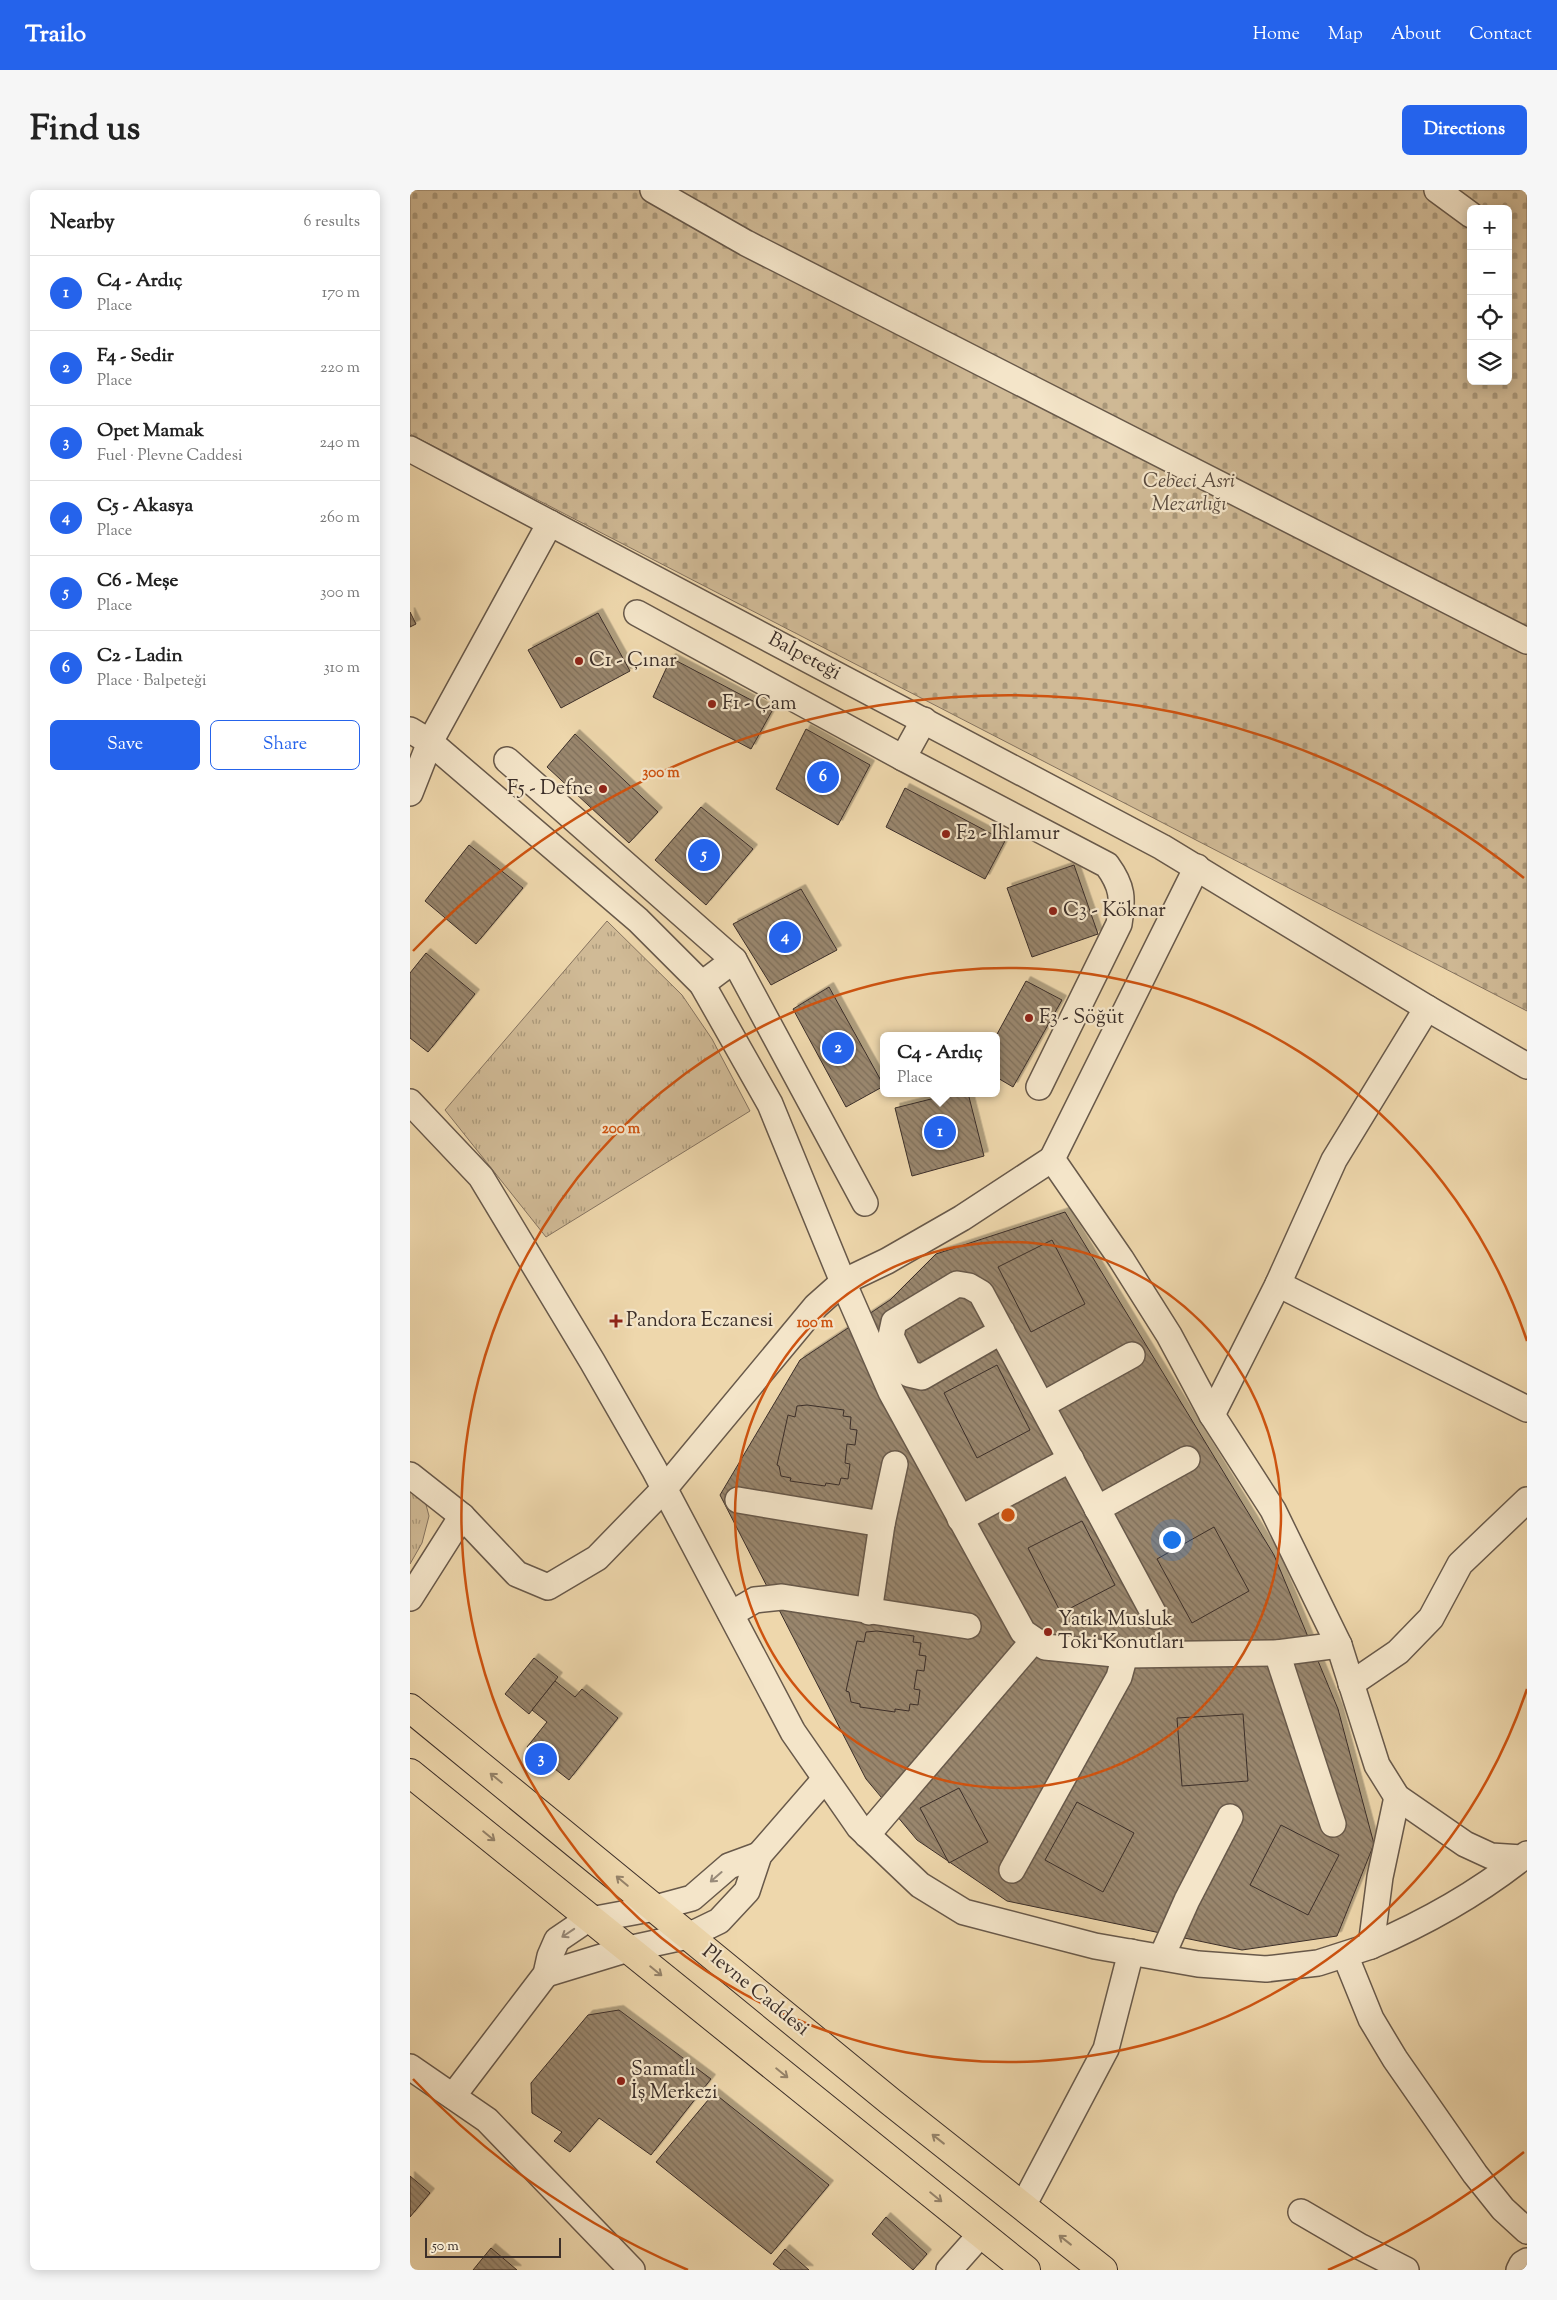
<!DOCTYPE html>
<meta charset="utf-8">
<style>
:root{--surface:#fff;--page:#f6f6f6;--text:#222;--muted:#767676;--line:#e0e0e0;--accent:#2563eb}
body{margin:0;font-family:"Sorts Mill Goudy",serif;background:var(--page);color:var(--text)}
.controls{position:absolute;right:15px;top:15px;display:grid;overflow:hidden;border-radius:8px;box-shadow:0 2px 12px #0003}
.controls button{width:45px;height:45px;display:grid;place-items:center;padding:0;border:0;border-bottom:1px solid var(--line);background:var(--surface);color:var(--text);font:25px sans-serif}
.scale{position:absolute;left:15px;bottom:12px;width:136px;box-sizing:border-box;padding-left:5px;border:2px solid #3c2f29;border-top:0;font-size:14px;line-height:18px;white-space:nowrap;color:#3c2f29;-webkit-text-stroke:4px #f4e5c9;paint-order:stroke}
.you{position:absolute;left:761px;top:1349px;width:18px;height:18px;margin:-12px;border:4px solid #fff;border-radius:50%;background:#1a73e8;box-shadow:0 0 0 8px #1a73e833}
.badge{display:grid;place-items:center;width:32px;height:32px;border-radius:50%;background:var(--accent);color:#fff;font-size:16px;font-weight:700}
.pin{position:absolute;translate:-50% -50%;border:2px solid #fff;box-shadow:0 1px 5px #0006}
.popup{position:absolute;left:470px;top:842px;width:120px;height:65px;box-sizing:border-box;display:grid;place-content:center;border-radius:8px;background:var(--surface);filter:drop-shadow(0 1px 4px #0005);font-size:16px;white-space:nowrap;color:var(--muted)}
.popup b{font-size:19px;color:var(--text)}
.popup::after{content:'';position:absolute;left:50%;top:100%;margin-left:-10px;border:10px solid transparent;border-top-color:var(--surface)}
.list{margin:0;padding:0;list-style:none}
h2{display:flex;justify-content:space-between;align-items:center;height:65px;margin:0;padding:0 20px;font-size:21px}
h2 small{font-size:16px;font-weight:400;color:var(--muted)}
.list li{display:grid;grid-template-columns:32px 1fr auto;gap:15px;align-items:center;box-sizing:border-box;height:75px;padding:0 20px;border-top:1px solid var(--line)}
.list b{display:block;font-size:19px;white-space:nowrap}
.list p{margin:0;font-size:16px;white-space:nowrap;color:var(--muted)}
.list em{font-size:16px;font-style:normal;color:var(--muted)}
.actions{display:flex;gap:10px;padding:15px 20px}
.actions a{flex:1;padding:11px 0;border:1px solid var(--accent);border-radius:8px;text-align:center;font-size:18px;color:var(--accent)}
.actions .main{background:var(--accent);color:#fff}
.icon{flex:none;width:28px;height:28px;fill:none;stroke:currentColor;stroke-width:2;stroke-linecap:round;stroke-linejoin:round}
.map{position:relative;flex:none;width:1117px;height:2080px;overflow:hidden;border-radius:8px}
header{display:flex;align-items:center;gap:30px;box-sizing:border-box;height:70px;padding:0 25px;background:var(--accent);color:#fff}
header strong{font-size:24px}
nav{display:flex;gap:28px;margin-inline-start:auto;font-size:18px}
.intro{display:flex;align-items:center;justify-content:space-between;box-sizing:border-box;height:120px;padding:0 30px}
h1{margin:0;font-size:35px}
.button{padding:12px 22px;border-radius:8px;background:var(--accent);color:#fff;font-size:18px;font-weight:700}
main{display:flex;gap:30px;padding:0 30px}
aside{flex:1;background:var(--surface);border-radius:8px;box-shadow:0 2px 12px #0003}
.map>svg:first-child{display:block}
</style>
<header>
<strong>Trailo</strong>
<nav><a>Home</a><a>Map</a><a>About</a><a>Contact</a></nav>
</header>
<div class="intro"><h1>Find us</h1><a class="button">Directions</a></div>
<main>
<aside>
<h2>Nearby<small>6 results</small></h2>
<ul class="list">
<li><span class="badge">1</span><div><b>C4 - Ardıç</b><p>Place</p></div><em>170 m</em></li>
<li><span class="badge">2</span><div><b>F4 - Sedir</b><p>Place</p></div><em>220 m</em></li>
<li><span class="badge">3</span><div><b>Opet Mamak</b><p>Fuel · Plevne Caddesi</p></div><em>240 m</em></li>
<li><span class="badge">4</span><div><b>C5 - Akasya</b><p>Place</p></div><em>260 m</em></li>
<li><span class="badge">5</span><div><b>C6 - Meşe</b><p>Place</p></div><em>300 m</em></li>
<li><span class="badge">6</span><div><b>C2 - Ladin</b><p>Place · Balpeteği</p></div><em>310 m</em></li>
</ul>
<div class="actions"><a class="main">Save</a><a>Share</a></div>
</aside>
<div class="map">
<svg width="1117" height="2080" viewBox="0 0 1117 2080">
<defs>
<pattern id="cemetery-stones" width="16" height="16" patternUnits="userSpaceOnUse" patternTransform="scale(1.25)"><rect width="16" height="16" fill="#d0ba96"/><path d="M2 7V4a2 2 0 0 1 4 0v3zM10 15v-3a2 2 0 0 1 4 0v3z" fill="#aa987a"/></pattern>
<pattern id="park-tufts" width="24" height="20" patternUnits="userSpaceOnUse" patternTransform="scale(1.25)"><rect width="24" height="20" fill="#d0ba96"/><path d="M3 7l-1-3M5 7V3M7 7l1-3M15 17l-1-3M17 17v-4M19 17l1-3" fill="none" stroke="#aa987a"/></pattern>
<pattern id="building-back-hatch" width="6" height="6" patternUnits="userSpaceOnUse" patternTransform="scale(1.25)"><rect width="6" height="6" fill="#99866d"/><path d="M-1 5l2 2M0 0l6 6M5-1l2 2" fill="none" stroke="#7e6e5a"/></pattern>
<filter id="shadow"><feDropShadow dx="4.5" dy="-4.5" stdDeviation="0" flood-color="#0004"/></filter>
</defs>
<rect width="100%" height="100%" fill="#eed7ac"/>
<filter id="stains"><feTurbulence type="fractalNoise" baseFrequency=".004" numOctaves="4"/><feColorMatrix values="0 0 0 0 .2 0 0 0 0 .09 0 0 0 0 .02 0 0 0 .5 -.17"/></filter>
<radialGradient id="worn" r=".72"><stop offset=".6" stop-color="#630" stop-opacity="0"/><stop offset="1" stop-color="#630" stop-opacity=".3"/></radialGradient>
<path fill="url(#cemetery-stones)" stroke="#867460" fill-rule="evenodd" d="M 0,0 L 1117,0 L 1117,821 L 0,244 ZM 1061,19 L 1098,19 L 1098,191 L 1061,191 Z"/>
<g fill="url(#park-tufts)" stroke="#867460">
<path d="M 197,731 L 272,805 L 302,849 L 340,921 L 136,1047 L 35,920 Z"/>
<path d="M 0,1298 L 14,1307 L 19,1326 L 12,1353 L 0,1374 Z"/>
</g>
<g fill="url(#building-back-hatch)" stroke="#3c2f29" filter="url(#shadow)">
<path d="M 0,422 L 6,434 L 0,437 Z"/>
<path d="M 188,423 L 220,481 L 151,518 L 118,460 Z"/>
<path d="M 261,468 L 362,521 L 341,559 L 243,507 Z"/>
<path d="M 396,539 L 460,575 L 428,635 L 366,599 Z"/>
<path d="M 165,544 L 248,622 L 219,653 L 137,577 Z"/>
<path d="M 495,598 L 595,651 L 575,689 L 476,637 Z"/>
<path d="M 291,617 L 343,659 L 296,715 L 245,670 Z"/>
<path d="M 59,655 L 113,698 L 66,754 L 15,711 Z"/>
<path d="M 664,675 L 688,744 L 622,767 L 597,698 Z"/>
<path d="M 391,699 L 427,760 L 361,795 L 323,734 Z"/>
<path d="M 16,763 L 65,804 L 18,862 L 0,848 L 0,783 Z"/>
<path d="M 616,791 L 652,810 L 603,897 L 586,887 L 586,846 Z"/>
<path d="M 419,797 L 474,896 L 436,917 L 383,819 Z"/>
<path d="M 545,903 L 558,903 L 574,966 L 502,986 L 485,918 Z"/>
<path d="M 655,1022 L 864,1365 L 928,1519 L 964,1654 L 927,1746 L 832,1760 L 597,1711 L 507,1650 L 456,1589 L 310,1305 L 390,1170 L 480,1110 L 526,1064 Z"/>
<path d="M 642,1050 L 675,1114 L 621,1142 L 588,1077 Z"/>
<path d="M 587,1175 L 620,1240 L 567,1268 L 534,1203 Z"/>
<path d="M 397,1215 L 434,1220 L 433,1226 L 441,1227 L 440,1239 L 447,1240 L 445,1255 L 437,1254 L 435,1273 L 440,1274 L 438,1289 L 431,1288 L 429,1295 L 416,1293 L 415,1296 L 380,1291 L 381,1288 L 371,1286 L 369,1276 L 367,1275 L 378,1225 L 385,1227 L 387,1216 Z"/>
<path d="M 672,1331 L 705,1395 L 651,1423 L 618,1358 Z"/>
<path d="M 804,1337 L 839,1401 L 782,1433 L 747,1369 Z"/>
<path d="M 467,1441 L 504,1446 L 503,1452 L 511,1453 L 509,1465 L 516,1466 L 514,1481 L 507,1480 L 504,1499 L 510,1500 L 508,1515 L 500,1514 L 499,1521 L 485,1519 L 485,1522 L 450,1517 L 450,1514 L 441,1512 L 439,1502 L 436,1501 L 447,1451 L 454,1452 L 456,1442 Z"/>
<path d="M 124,1468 L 148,1487 L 119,1524 L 95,1504 Z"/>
<path d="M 145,1491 L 165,1507 L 172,1499 L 208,1528 L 159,1590 L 117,1557 L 137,1532 L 122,1520 Z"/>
<path d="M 833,1524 L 838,1591 L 772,1596 L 767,1528 Z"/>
<path d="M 549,1598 L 578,1652 L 539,1673 L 510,1618 Z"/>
<path d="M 667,1612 L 724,1643 L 693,1702 L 635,1670 Z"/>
<path d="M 871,1635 L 929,1665 L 898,1725 L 840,1695 Z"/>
<path d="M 209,1820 L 301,1889 L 241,1965 L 189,1928 L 160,1962 L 144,1951 L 152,1942 L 122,1923 L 121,1893 L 178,1825 Z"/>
<path d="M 304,1903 L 419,1995 L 361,2064 L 246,1972 Z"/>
<path d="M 0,1986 L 20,2003 L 0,2027 Z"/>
<path d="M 476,2027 L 517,2064 L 503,2080 L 462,2044 Z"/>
<path d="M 81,2058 L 107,2080 L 63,2080 Z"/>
<path d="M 375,2059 L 399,2080 L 371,2080 L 363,2074 Z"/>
</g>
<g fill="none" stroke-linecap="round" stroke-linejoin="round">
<g stroke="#68594a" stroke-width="28">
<g id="minor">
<path d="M 243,0 L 336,53 L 1117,451"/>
<path d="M 1027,0 L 1061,25"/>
<path d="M 0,259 L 752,657 L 1017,818 L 1117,876"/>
<path d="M 227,423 L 493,568 L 514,530"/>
<path d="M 0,540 L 20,552 L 228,730 L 292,794 L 360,914 L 433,1092 L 481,1202 L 613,1442 L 635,1457 L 715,1465 L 867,1463 L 929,1455"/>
<path d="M 493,568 L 697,675 C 713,697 713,708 709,734 L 629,897"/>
<path d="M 97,570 L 324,770 L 292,794"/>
<path d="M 0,603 L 20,552 L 140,333"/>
<path d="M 787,677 L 642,969 L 711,1069 L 759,1145 L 802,1225 L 863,1320 L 929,1455 L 967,1575 L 987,1607 L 1055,1654 L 1081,1666 L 1112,1668 L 1117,1664"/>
<path d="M 324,770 L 455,1013"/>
<path d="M 0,912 L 71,987 L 182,1171 L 244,1279 L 383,1542 L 449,1637 L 510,1695 L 554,1722 L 685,1756 L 788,1774 L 856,1779 L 908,1773 L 961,1756 L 970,1687 L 987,1607"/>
<path d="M 868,1094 L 1117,1219"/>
<path d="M 592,1141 L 512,1187 L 499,1184 L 481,1146 L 484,1132 L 547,1094 L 559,1096 L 571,1103 L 745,1426"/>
<path d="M 632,1215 L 722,1165"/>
<path d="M 802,1225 L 868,1094 L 924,970 L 1017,818"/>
<path d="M 0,1285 L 52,1326 L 107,1384 L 138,1397 L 187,1368 L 254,1299 L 406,1116 L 433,1092 L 477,1071 L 552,1028 L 642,969"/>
<path d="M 328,1310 L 472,1334"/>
<path d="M 687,1319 L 777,1269"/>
<path d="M 550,1329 L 661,1269"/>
<path d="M 0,1408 L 52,1326"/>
<path d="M 459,1422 L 472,1334 L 485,1274"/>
<path d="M 321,1424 L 345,1410 L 372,1407 L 558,1436"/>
<path d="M 867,1463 L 923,1634"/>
<path d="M 941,1494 L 988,1462 L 1021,1428 L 1050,1374 L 1117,1310"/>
<path d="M 457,1645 L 624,1450"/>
<path d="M 602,1680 L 709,1487 L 715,1465"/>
<path d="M 961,1756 C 1017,1732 1065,1705 1112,1668"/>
<path d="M 935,1765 L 961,1829 L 985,1869 L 1065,1984 L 1093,2019 L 1117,2041"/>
<path d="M 752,1766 L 777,1710 L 820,1627"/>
<path d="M 136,1784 L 218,1759 L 278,1746 L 309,1731 L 337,1701 L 349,1665 L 415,1589"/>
<path d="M 0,1877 L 77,1930 L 222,2080"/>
<path d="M 43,1906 L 136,1784 L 140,1766 L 147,1750 L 175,1731 L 245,1718 L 282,1708 L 319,1676 L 349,1665"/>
<path d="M 613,2016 L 696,1859 L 721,1762"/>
<path d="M 891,2022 L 951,2057 L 996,2080"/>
<path d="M 539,2080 L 571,2044"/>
<path d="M 1109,2080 L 1112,2074 L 1117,2071"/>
</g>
</g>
<g stroke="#3c2f29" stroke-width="30">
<g id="major">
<path d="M 0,1518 L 481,1912 L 693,2080"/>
<path d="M 0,1583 L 616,2080"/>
</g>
</g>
<use href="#minor" stroke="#f4e5c9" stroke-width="25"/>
<use href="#major" stroke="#eed7ac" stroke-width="28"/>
</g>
<defs><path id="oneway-shaft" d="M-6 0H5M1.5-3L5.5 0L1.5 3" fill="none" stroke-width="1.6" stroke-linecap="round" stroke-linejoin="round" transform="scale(1.25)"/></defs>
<g stroke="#95836a">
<use href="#oneway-shaft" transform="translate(86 1588) rotate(-141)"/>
<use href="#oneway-shaft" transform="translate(79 1646) rotate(39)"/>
<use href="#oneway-shaft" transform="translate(212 1691) rotate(-140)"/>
<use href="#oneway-shaft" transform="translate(246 1781) rotate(39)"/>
<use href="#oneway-shaft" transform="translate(372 1883) rotate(39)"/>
<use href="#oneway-shaft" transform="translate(528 1949) rotate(-142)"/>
<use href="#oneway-shaft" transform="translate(526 2007) rotate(39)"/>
<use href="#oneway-shaft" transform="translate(655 2050) rotate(-142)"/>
</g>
<g stroke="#988a79">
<use href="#oneway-shaft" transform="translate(306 1687) rotate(139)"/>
<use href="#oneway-shaft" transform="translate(158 1743) rotate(146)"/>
</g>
<g fill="none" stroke="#ce5310" stroke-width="2.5">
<circle cx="598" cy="1325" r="273"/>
<path d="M1117 1499A547 547 0 1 1 1117 1151"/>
<path d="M1114 1962A820 820 0 0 1 918 2080M278 2080A820 820 0 0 1 3 1889M3 761A820 820 0 0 1 1114 688"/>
</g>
<g fill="#8f2418" stroke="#f4e5c9" stroke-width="2">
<circle cx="169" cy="471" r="5"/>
<circle cx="302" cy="514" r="5"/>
<circle cx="193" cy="599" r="5"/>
<circle cx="536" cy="644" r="5"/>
<circle cx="643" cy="721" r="5"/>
<circle cx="619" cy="828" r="5"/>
<path d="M203.5 1123.5h5v5h5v5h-5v5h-5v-5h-5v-5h5z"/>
<circle cx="638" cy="1442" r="5"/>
<circle cx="211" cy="1891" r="5"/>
</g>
<g text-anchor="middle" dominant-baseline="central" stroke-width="4.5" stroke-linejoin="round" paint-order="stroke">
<g font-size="20" font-style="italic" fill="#5a4b3f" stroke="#f4e5c9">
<text x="779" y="292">Cebeci Asri<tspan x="779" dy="23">Mezarlığı</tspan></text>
</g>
<g font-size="20" fill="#3c2f29" stroke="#f4e5c9">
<text transform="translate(394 467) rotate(28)">Balpeteği</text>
<text transform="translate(345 1801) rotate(39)">Plevne Caddesi</text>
</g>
<g font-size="20" fill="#3c2f29" stroke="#f4e5c9" text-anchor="start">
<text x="179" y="471">C1 - Çınar</text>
<text x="312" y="514">F1 - Çam</text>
<text x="183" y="599" text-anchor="end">F5 - Defne</text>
<text x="546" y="644">F2 - Ihlamur</text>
<text x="653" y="721">C3 - Köknar</text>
<text x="629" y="828">F3 - Söğüt</text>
<text x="216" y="1131">Pandora Eczanesi</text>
<text x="648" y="1430">Yatık Musluk<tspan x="648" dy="23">Toki Konutları</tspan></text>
<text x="221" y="1880">Samatlı<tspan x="221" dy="23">İş Merkezi</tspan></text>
</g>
</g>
<circle cx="598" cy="1325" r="8" fill="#ce5310" stroke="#f4e5c9" stroke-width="2.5"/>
<g font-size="15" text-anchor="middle" font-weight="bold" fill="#ce5310" stroke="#f4e5c9" stroke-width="4.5" stroke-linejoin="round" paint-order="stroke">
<text x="251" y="587">300 m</text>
<text x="211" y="943">200 m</text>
<text x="405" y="1137">100 m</text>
</g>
<rect width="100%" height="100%" filter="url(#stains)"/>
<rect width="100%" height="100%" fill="url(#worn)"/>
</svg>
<div class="controls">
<button>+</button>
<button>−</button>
<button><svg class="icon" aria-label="locate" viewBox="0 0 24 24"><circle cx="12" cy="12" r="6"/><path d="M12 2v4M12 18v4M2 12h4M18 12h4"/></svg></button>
<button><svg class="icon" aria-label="layers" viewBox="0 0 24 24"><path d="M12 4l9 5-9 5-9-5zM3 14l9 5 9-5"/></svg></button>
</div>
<div class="scale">50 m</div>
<div class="you"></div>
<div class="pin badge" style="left:530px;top:942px">1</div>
<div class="popup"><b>C4 - Ardıç</b>Place</div>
<div class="pin badge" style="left:428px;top:858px">2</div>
<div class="pin badge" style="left:131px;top:1569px">3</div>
<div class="pin badge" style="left:375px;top:747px">4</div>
<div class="pin badge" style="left:294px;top:665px">5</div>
<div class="pin badge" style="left:413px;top:587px">6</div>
</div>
</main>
